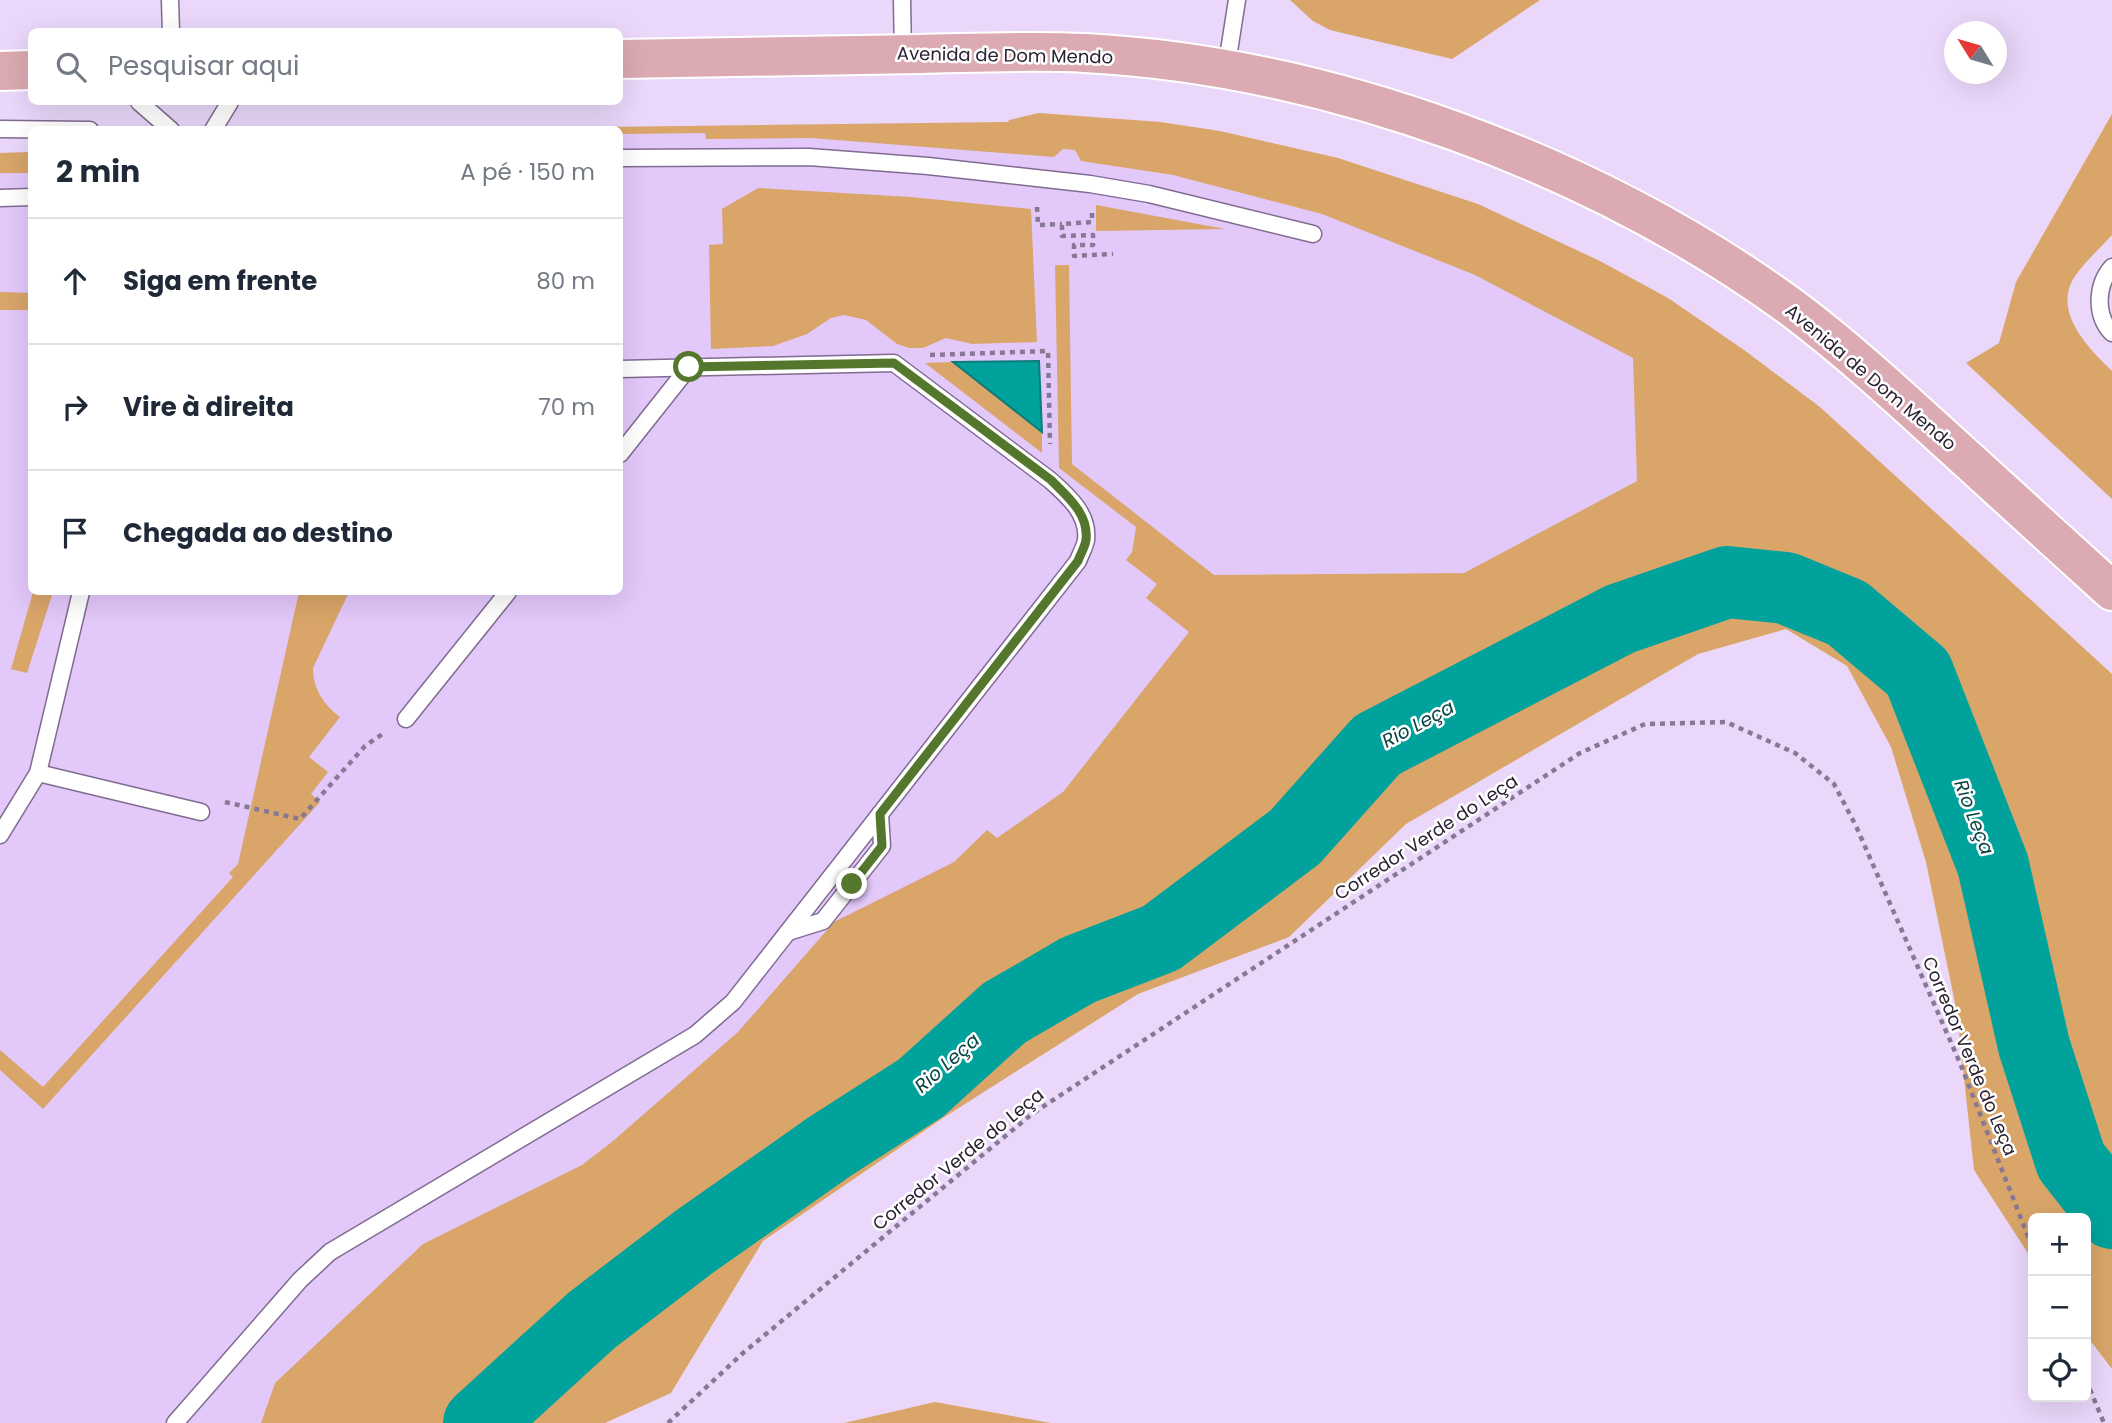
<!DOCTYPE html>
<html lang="pt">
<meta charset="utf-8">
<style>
:root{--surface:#fff;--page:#f2f2f3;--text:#1f2937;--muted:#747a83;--line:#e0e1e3}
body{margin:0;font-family:Poppins,sans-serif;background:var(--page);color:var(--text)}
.controls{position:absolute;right:21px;bottom:21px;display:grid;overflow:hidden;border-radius:10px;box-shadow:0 7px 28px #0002}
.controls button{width:63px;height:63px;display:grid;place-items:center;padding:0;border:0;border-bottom:2px solid var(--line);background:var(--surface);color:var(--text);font:35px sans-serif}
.compass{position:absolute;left:1944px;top:21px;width:63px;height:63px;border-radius:50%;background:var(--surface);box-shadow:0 7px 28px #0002;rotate:307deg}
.stop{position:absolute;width:21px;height:21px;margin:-16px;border:5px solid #55762d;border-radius:50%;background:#fff}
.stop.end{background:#55762d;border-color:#fff;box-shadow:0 2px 7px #0008}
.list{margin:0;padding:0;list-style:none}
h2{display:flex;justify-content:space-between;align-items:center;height:91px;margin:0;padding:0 28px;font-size:30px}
h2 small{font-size:23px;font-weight:400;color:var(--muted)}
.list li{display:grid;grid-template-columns:46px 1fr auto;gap:21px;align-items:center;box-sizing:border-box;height:126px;padding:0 28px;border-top:2px solid var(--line)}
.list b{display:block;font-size:26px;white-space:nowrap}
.list em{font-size:23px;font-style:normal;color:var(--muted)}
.icon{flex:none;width:38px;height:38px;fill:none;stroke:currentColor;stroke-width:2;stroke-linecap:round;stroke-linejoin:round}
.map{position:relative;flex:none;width:2112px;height:1423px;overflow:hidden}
.search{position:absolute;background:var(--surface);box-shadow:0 7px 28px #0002;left:28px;top:28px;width:595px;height:77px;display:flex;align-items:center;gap:18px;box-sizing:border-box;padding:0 24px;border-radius:10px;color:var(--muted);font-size:26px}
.panel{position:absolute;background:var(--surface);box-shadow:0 7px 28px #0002;left:28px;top:126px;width:595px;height:469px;border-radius:10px}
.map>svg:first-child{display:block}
</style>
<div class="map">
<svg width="2112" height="1423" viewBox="0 0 2112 1423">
<rect width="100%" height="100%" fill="#ead7fa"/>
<path fill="#e3c8fa" d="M 1009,122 L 1063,149 L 1075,150 L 1082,161 L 1173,175 L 1322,214 L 1475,275 L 1634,358 L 1637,481 L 1464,573 L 1214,575 L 1207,570 L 1217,637 L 1051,847 L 275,1383 L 261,1423 L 0,1423 L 0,153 L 31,152 L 32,592 L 620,592 L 620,130 L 451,129 Z"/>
<g fill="#d9a569">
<path d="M 1290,0 L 1540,0 L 1452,59 L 1330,30 L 1313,21 Z"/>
<path d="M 1039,113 L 1160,122 L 1220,131 L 1338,158 L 1478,204 L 1600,261 L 1668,298 L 1744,350 L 1820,407 L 2112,674 L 2112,1369 L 2086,1335 L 2086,1218 L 2033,1218 L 2033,1261 L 1974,1170 L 1957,1013 L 1926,862 L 1891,747 L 1847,666 L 1786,629 L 1698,654 L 1418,817 L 1406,824 L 1289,937 L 1138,994 L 943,1118 L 763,1241 L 671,1393 L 605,1423 L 261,1423 L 275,1383 L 423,1244 L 582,1165 L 613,1141 L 738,1032 L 834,922 L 954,862 L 987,830 L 997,838 L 1063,792 L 1189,632 L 1146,598 L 1157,584 L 1126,560 L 1132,552 L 1136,527 L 1059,468 L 1055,265 L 1069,265 L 1072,464 L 1214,575 L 1464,573 L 1637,481 L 1633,358 L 1475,275 L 1322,214 L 1173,175 L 1081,161 L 1075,150 L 1063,149 L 1054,157 L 811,138 L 706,139 L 705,133 L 620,134 L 620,130 L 451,129 L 1008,122 L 1009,120 Z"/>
<path d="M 2112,114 L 2112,235 C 2101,247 2088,259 2078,272 C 2049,308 2086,346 2112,371 L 2112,499 L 1966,363 L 1999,343 L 2016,282 Z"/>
<path d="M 31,152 L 31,173 L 0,173 L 0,153 Z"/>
<path d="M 758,188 L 911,197 L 1031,209 L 1037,342 L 972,344 L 946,338 L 923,348 L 909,348 L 897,344 L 866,320 L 844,315 L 831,318 L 807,334 L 773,346 L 711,349 L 709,245 L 723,244 L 722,209 Z"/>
<path d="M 1096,205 L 1225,229 L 1096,231 Z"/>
<path d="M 0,292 L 31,293 L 31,310 L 0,310 Z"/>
<path d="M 953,362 L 1042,432 L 1042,453 L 925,363 Z"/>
<path d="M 33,592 L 53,592 L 27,673 L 11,669 Z"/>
<path d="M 299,592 L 349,592 L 313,668 C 313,689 324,705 340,717 L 309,757 L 328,772 L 311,794 L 320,802 L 43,1109 L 0,1070 L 0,1050 L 43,1087 L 233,877 L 229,873 L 238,864 Z"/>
<path d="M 935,1402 L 1051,1423 L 844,1423 Z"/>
</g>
<path fill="#00a29b" stroke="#0d7c7c" stroke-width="2" d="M 1039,361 L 1042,432 L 953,362 Z"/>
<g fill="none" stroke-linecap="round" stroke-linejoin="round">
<path stroke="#00a29b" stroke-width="72" d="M 479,1423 L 592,1320 L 694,1242 L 829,1147 L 921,1088 L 1004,1013 L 1078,970 L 1161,938 L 1295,837 L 1377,745 L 1620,619 L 1727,582 L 1786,588 L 1847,613 L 1918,673 L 1993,865 L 2034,1046 L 2071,1161 L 2112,1213"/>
<g stroke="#806b91" stroke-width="19">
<g id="lane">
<path d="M 170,0 L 171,32"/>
<path d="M 902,0 L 903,54"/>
<path d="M 1226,70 L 1237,0"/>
<path d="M 139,102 L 171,130"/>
<path d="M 0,129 L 90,130"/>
<path d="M 213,130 L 230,102"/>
<path d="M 620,158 L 809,157 L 928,166 L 1090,184 L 1149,194 L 1313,234"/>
<path d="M 0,198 L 32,197"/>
<path d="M 2112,267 C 2096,285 2095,316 2112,333"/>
<path d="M 620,454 L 689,367"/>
<path d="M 406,719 L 508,592"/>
<path d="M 38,773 L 201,812"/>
<path d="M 0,835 L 38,773 L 81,592"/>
<path d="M 788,932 L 823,921 L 882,846 L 880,814"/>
<path d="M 175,1423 L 300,1280 L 330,1252 L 695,1035 L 733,1002 L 1078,561 C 1080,555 1085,547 1086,540 C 1089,514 1068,496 1050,480 L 894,363 L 620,369"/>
</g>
</g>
<g stroke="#fff" stroke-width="42">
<g id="primary">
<path d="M 620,59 C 719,57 819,56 919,54 C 974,53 1030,50 1085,53 C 1329,66 1598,165 1795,310 C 1844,347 1889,388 1934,429 C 1994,483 2053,537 2112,591"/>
<path d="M 0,71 L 32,70"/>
</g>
</g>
<g stroke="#877993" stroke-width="4.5" stroke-dasharray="5 5" stroke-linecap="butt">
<path d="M 1037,207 L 1038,225 L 1062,224"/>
<path d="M 1092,213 L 1092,222 L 1062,224 L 1062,236 L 1093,235 L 1093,245 L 1074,245 L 1074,256 L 1113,254"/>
<path d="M 930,355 L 1048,351 L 1050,444"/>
<path d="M 225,802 L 300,819 L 365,746 L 384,733"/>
<path d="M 2086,1380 L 2104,1423"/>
<path d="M 668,1423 L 743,1353 L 1032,1114 L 1580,753 L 1645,724 L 1726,722 L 1795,753 L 1834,784 L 1856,826 L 1960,1063 L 2033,1249"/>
</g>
<use href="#lane" stroke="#fff" stroke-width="16"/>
<use href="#primary" stroke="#dcaab2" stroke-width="38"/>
</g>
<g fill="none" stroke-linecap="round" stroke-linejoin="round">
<path stroke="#55762d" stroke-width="9" d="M 689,367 L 894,363 L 1051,480 C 1067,496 1089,514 1086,540 C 1085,547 1080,555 1078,561 L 880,814 L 882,846 L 852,884"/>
</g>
<g text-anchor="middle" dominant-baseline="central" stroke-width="5" stroke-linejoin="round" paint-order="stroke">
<g font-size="18" fill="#2a2232" stroke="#fff">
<text transform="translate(1005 55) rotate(1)">Avenida de Dom Mendo</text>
<text transform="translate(1871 377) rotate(40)">Avenida de Dom Mendo</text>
<text transform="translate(1426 837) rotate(-33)">Corredor Verde do Leça</text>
<text transform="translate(1970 1056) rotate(67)">Corredor Verde do Leça</text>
<text transform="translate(958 1159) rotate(-39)">Corredor Verde do Leça</text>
</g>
<g font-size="19" font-style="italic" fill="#084441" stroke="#fff">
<text transform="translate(1418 724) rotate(-28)">Rio Leça</text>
<text transform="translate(1974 817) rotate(69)">Rio Leça</text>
<text transform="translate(947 1063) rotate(-41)">Rio Leça</text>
</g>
</g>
</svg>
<div class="controls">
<button>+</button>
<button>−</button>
<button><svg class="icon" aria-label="locate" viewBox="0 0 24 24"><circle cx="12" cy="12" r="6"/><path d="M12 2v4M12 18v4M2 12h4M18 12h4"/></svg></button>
</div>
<svg class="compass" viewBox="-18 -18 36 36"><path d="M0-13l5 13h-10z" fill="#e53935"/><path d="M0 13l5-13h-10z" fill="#747a83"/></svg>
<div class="stop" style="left:689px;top:367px"></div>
<div class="stop end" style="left:852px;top:884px"></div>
<div class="search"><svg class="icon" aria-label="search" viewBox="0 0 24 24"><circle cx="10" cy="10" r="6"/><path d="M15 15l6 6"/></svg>Pesquisar aqui</div>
<section class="panel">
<h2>2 min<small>A pé · 150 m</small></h2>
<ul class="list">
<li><svg class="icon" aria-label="ahead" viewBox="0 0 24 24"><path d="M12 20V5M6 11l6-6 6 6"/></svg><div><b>Siga em frente</b></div><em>80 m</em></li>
<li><svg class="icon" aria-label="right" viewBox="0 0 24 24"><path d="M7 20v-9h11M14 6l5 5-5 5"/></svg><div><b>Vire à direita</b></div><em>70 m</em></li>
<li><svg class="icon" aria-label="arrive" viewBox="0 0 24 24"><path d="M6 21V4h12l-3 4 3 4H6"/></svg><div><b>Chegada ao destino</b></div></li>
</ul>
</section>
</div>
